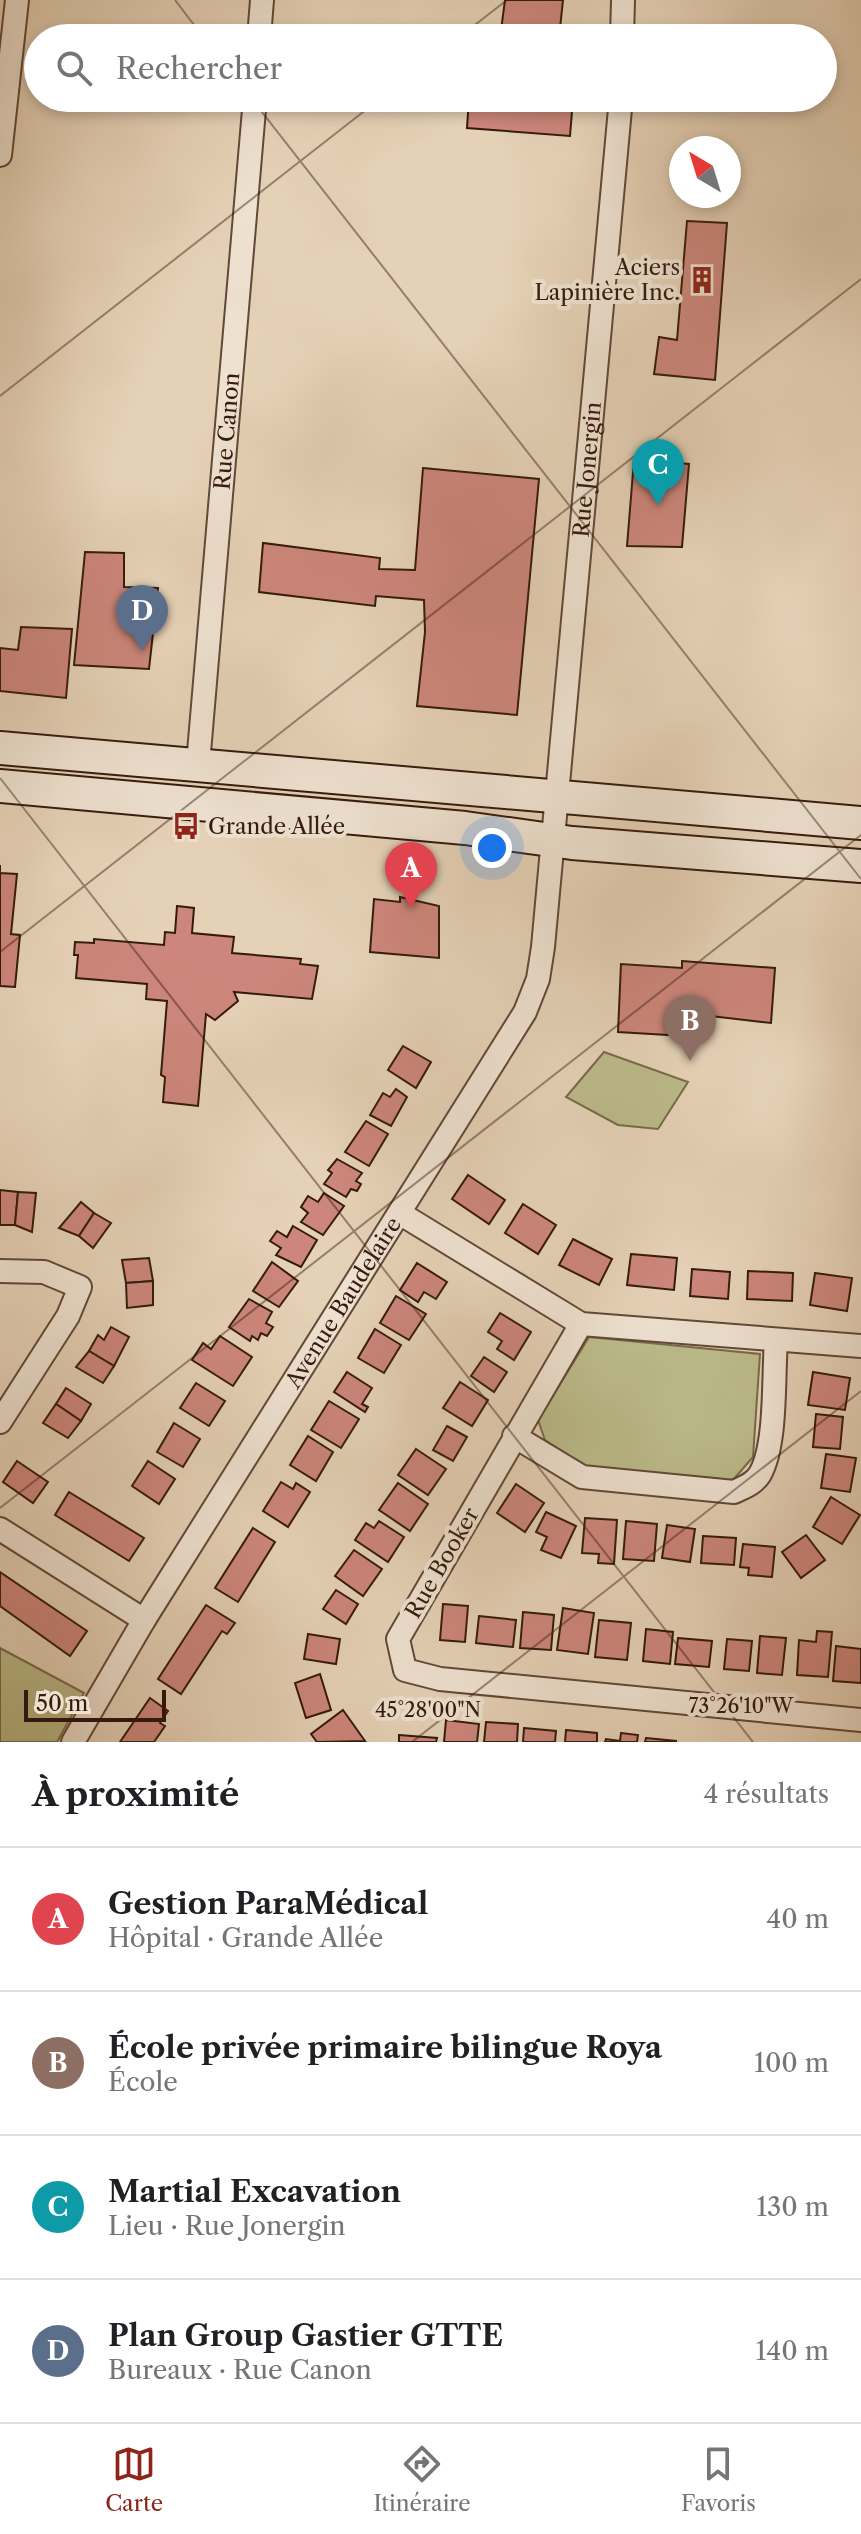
<!DOCTYPE html>
<html lang="fr">
<meta charset="utf-8">
<style>
:root{--surface:#fff;--page:#f6f6f6;--text:#202124;--muted:#757577;--line:#e0e0e0;--accent:#8f2418}
body{margin:0;font-family:"Libre Caslon Text",serif;background:var(--page);color:var(--text)}
.compass{position:absolute;left:669px;top:136px;width:72px;height:72px;border-radius:50%;background:var(--surface);box-shadow:0 4px 12px #0003;rotate:322deg}
.scale{position:absolute;left:24px;bottom:20px;width:142px;box-sizing:border-box;padding-left:8px;border:4px solid #361a0d;border-top:0;font-size:22px;line-height:28px;white-space:nowrap;color:#361a0d;-webkit-text-stroke:6px #eee1d0;paint-order:stroke}
.you{position:absolute;left:492px;top:848px;width:28px;height:28px;margin:-20px;border:6px solid #fff;border-radius:50%;background:#1a73e8;box-shadow:0 0 0 12px #1a73e833}
.badge{display:grid;place-items:center;width:52px;height:52px;border-radius:50%;background:var(--accent);color:#fff;font-size:26px;font-weight:700}
.pin{position:absolute;translate:-50% -66px;filter:drop-shadow(0 2px 4px #0008)}
.pin::after{content:'';position:absolute;top:42px;width:28px;height:24px;background:inherit;clip-path:polygon(0 0,100% 0,50% 100%)}
.list{margin:0;padding:0;list-style:none}
h2{display:flex;justify-content:space-between;align-items:center;height:104px;margin:0;padding:0 32px;font-size:34px}
h2 small{font-size:26px;font-weight:400;color:var(--muted)}
.list li{display:grid;grid-template-columns:52px 1fr auto;gap:24px;align-items:center;box-sizing:border-box;height:144px;padding:0 32px;border-top:2px solid var(--line)}
.list b{display:block;font-size:30px;white-space:nowrap}
.list p{margin:0;font-size:26px;white-space:nowrap;color:var(--muted)}
.list em{font-size:26px;font-style:normal;color:var(--muted)}
.icon{flex:none;width:44px;height:44px;fill:none;stroke:currentColor;stroke-width:2;stroke-linecap:round;stroke-linejoin:round}
.map{position:relative;flex:none;width:861px;height:1742px;overflow:hidden}
.search{position:absolute;background:var(--surface);box-shadow:0 4px 12px #0003;left:24px;right:24px;top:24px;height:88px;display:flex;align-items:center;gap:20px;box-sizing:border-box;padding:0 28px;border-radius:44px;color:var(--muted);font-size:30px}
.sheet{height:680px;background:var(--surface)}
nav{display:flex;justify-content:space-around;align-items:center;box-sizing:border-box;height:112px;border-top:2px solid var(--line);background:var(--surface);font-size:22px;color:var(--muted)}
nav a{display:grid;justify-items:center;gap:4px}
nav .on{color:var(--accent)}
.map>svg:first-child{display:block}
</style>
<div class="map">
<svg width="861" height="1742" viewBox="0 0 861 1742">
<rect width="100%" height="100%" fill="#e5d1b6"/>
<filter id="stains"><feTurbulence type="fractalNoise" baseFrequency=".0025" numOctaves="4"/><feColorMatrix values="0 0 0 0 .2 0 0 0 0 .09 0 0 0 0 .02 0 0 0 .5 -.17"/></filter>
<radialGradient id="worn" r=".72"><stop offset=".6" stop-color="#630" stop-opacity="0"/><stop offset="1" stop-color="#630" stop-opacity=".3"/></radialGradient>
<g fill="#bbba89" stroke="#786a4b" stroke-width="2">
<path d="M 604,1052 L 688,1082 L 658,1129 L 618,1125 L 566,1097 Z"/>
<path d="M 589,1337 L 760,1354 L 753,1457 L 733,1480 L 584,1466 L 545,1440 L 538,1420 Z"/>
<path d="M 0,1648 L 84,1693 L 57,1742 L 0,1742 Z"/>
</g>
<g fill="#cc867b" stroke="#361a0d" stroke-width="2">
<path d="M 505,0 L 563,0 L 559,38 L 500,38 Z"/>
<path d="M 469,98 L 573,99 L 570,136 L 467,128 Z"/>
<path d="M 687,221 L 727,223 L 715,380 L 654,374 L 659,337 L 677,340 Z"/>
<path d="M 634,460 L 689,464 L 682,547 L 627,546 Z"/>
<path d="M 423,468 L 539,479 L 517,715 L 417,706 L 425,632 L 424,600 L 376,596 L 375,606 L 259,592 L 263,543 L 380,558 L 379,569 L 415,570 Z"/>
<path d="M 85,552 L 124,553 L 124,587 L 158,588 L 149,669 L 74,665 Z"/>
<path d="M 21,627 L 72,629 L 66,698 L 0,691 L 0,648 L 18,650 Z"/>
<path d="M 0,865 L 0,873 L 17,874 L 11,934 L 20,935 L 15,987 L 0,986 Z"/>
<path d="M 400,897 L 439,906 L 439,958 L 370,952 L 374,899 L 400,902 Z"/>
<path d="M 177,906 L 194,908 L 192,933 L 234,937 L 232,953 L 301,959 L 300,964 L 318,966 L 312,999 L 234,992 L 238,1001 L 215,1020 L 206,1014 L 198,1106 L 163,1102 L 165,1077 L 161,1075 L 167,1001 L 146,999 L 147,984 L 76,978 L 78,955 L 74,955 L 75,942 L 94,943 L 94,939 L 164,945 L 165,932 L 175,933 Z"/>
<path d="M 682,961 L 775,968 L 771,1023 L 702,1015 L 701,1037 L 618,1032 L 621,964 L 682,968 Z"/>
<path d="M 403,1046 L 431,1062 L 416,1088 L 388,1070 Z"/>
<path d="M 396,1089 L 407,1097 L 391,1126 L 370,1115 L 383,1093 L 390,1097 Z"/>
<path d="M 366,1121 L 388,1134 L 369,1166 L 345,1152 Z"/>
<path d="M 337,1159 L 362,1173 L 356,1181 L 361,1184 L 357,1191 L 351,1189 L 346,1197 L 324,1184 L 332,1173 L 328,1170 Z"/>
<path d="M 468,1175 L 505,1200 L 489,1224 L 452,1199 Z"/>
<path d="M 0,1190 L 18,1192 L 15,1225 L 0,1225 Z"/>
<path d="M 18,1192 L 36,1193 L 32,1232 L 15,1225 Z"/>
<path d="M 324,1193 L 344,1206 L 323,1235 L 301,1222 L 308,1213 L 301,1207 L 308,1196 L 318,1202 Z"/>
<path d="M 81,1202 L 94,1213 L 79,1236 L 59,1228 Z"/>
<path d="M 523,1204 L 556,1225 L 538,1254 L 505,1233 Z"/>
<path d="M 94,1213 L 111,1223 L 93,1248 L 79,1236 Z"/>
<path d="M 293,1226 L 317,1240 L 301,1267 L 276,1255 L 281,1248 L 270,1241 L 277,1231 L 287,1237 Z"/>
<path d="M 573,1239 L 612,1259 L 599,1285 L 559,1265 Z"/>
<path d="M 631,1254 L 677,1258 L 674,1290 L 627,1285 Z"/>
<path d="M 149,1258 L 153,1281 L 126,1283 L 122,1260 Z"/>
<path d="M 272,1262 L 298,1281 L 279,1307 L 253,1291 Z"/>
<path d="M 417,1263 L 447,1282 L 436,1299 L 424,1292 L 418,1302 L 400,1290 Z"/>
<path d="M 692,1269 L 730,1272 L 728,1299 L 690,1296 Z"/>
<path d="M 748,1271 L 793,1273 L 792,1301 L 747,1299 Z"/>
<path d="M 815,1273 L 852,1278 L 847,1311 L 810,1305 Z"/>
<path d="M 153,1281 L 153,1305 L 127,1308 L 126,1283 Z"/>
<path d="M 396,1296 L 426,1314 L 409,1340 L 380,1323 Z"/>
<path d="M 249,1299 L 272,1312 L 266,1323 L 273,1327 L 267,1336 L 261,1333 L 258,1340 L 252,1336 L 250,1341 L 229,1327 Z"/>
<path d="M 500,1313 L 531,1332 L 514,1360 L 497,1349 L 502,1341 L 488,1332 Z"/>
<path d="M 111,1327 L 129,1337 L 114,1366 L 89,1351 L 98,1335 L 104,1340 Z"/>
<path d="M 375,1329 L 401,1345 L 384,1373 L 358,1358 Z"/>
<path d="M 220,1336 L 252,1357 L 233,1386 L 192,1360 L 203,1343 L 211,1349 Z"/>
<path d="M 89,1351 L 114,1366 L 103,1383 L 76,1367 Z"/>
<path d="M 484,1357 L 507,1372 L 494,1392 L 471,1376 Z"/>
<path d="M 347,1372 L 372,1388 L 362,1404 L 368,1407 L 365,1412 L 334,1392 Z"/>
<path d="M 813,1372 L 850,1378 L 845,1410 L 808,1405 Z"/>
<path d="M 460,1382 L 488,1400 L 472,1426 L 443,1408 Z"/>
<path d="M 196,1383 L 225,1401 L 209,1426 L 180,1408 Z"/>
<path d="M 66,1388 L 91,1404 L 81,1421 L 56,1404 Z"/>
<path d="M 329,1401 L 359,1419 L 341,1448 L 311,1430 Z"/>
<path d="M 56,1404 L 81,1421 L 68,1438 L 43,1423 Z"/>
<path d="M 816,1414 L 843,1417 L 840,1449 L 813,1447 Z"/>
<path d="M 174,1423 L 200,1439 L 183,1467 L 157,1452 Z"/>
<path d="M 447,1426 L 467,1437 L 453,1461 L 433,1450 Z"/>
<path d="M 308,1436 L 333,1452 L 316,1481 L 290,1465 Z"/>
<path d="M 416,1449 L 446,1469 L 428,1495 L 398,1475 Z"/>
<path d="M 826,1454 L 856,1458 L 850,1492 L 821,1488 Z"/>
<path d="M 17,1461 L 48,1482 L 33,1503 L 3,1482 Z"/>
<path d="M 148,1461 L 175,1479 L 159,1504 L 132,1486 Z"/>
<path d="M 281,1482 L 293,1489 L 296,1483 L 310,1492 L 288,1527 L 263,1511 Z"/>
<path d="M 398,1483 L 428,1504 L 410,1531 L 379,1510 Z"/>
<path d="M 516,1484 L 544,1503 L 525,1532 L 497,1513 Z"/>
<path d="M 69,1492 L 144,1538 L 129,1561 L 55,1515 Z"/>
<path d="M 831,1497 L 860,1515 L 842,1544 L 813,1527 Z"/>
<path d="M 546,1512 L 576,1526 L 561,1558 L 541,1550 L 547,1537 L 536,1532 Z"/>
<path d="M 585,1518 L 617,1520 L 614,1564 L 598,1563 L 599,1554 L 582,1553 Z"/>
<path d="M 379,1521 L 404,1537 L 388,1562 L 355,1540 L 366,1523 L 374,1528 Z"/>
<path d="M 626,1521 L 657,1524 L 654,1561 L 623,1559 Z"/>
<path d="M 667,1525 L 695,1529 L 690,1562 L 662,1558 Z"/>
<path d="M 253,1528 L 275,1542 L 238,1602 L 215,1588 Z"/>
<path d="M 806,1535 L 825,1560 L 801,1578 L 782,1552 Z"/>
<path d="M 703,1536 L 736,1538 L 734,1565 L 701,1563 Z"/>
<path d="M 743,1544 L 775,1547 L 772,1577 L 748,1575 L 749,1568 L 740,1567 Z"/>
<path d="M 354,1550 L 382,1569 L 363,1596 L 335,1576 Z"/>
<path d="M 0,1572 L 87,1631 L 70,1656 L 0,1606 Z"/>
<path d="M 336,1590 L 358,1604 L 346,1624 L 323,1609 Z"/>
<path d="M 443,1604 L 468,1606 L 465,1642 L 440,1640 Z"/>
<path d="M 206,1605 L 235,1623 L 227,1634 L 222,1631 L 181,1694 L 158,1679 Z"/>
<path d="M 563,1608 L 594,1613 L 588,1654 L 557,1650 Z"/>
<path d="M 523,1612 L 554,1615 L 551,1650 L 520,1648 Z"/>
<path d="M 479,1616 L 516,1620 L 513,1647 L 476,1643 Z"/>
<path d="M 599,1620 L 631,1623 L 627,1660 L 595,1657 Z"/>
<path d="M 646,1629 L 673,1632 L 670,1664 L 643,1661 Z"/>
<path d="M 817,1631 L 832,1632 L 828,1677 L 797,1675 L 799,1640 L 816,1642 Z"/>
<path d="M 308,1634 L 340,1639 L 336,1664 L 304,1659 Z"/>
<path d="M 760,1636 L 786,1638 L 782,1675 L 757,1673 Z"/>
<path d="M 678,1638 L 712,1641 L 709,1667 L 675,1664 Z"/>
<path d="M 727,1639 L 752,1641 L 749,1671 L 724,1669 Z"/>
<path d="M 836,1646 L 861,1649 L 861,1683 L 833,1681 Z"/>
<path d="M 320,1674 L 331,1710 L 306,1718 L 295,1683 Z"/>
<path d="M 150,1698 L 168,1711 L 160,1723 L 165,1726 L 154,1742 L 120,1742 Z"/>
<path d="M 343,1710 L 365,1741 L 317,1742 L 311,1734 Z"/>
<path d="M 446,1720 L 479,1724 L 477,1742 L 444,1742 Z"/>
<path d="M 486,1722 L 518,1724 L 517,1742 L 484,1742 Z"/>
<path d="M 524,1728 L 556,1731 L 555,1742 L 523,1742 Z"/>
<path d="M 566,1730 L 597,1733 L 597,1742 L 565,1742 Z"/>
<path d="M 621,1733 L 638,1735 L 637,1742 L 605,1742 L 606,1739 L 620,1741 Z"/>
<path d="M 399,1735 L 437,1738 L 436,1742 L 399,1742 Z"/>
<path d="M 646,1738 L 676,1741 L 676,1742 L 645,1742 Z"/>
</g>
<g fill="none" stroke-linecap="round" stroke-linejoin="round">
<g stroke="#624837" stroke-width="26">
<g id="minor">
<path d="M 259,38 L 262,0"/>
<path d="M 622,38 L 623,0"/>
<path d="M 0,155 L 17,0"/>
<path id="s1" d="M 198,764 L 255,98"/>
<path d="M 401,1214 L 581,1324 L 861,1346"/>
<path d="M 0,1271 L 44,1272 L 80,1287 L 68,1316 L 0,1422"/>
<path d="M 581,1324 L 398,1639 L 405,1670 L 440,1679 L 861,1720"/>
<path d="M 514,1436 L 582,1477 L 734,1492 C 744,1487 754,1484 760,1474 C 777,1444 773,1377 776,1341"/>
<path d="M 0,1529 L 144,1620"/>
<path id="s2" d="M 73,1742 L 144,1620 L 525,1012 L 538,979 L 543,947 L 621,98"/>
</g>
</g>
<g stroke="#361a0d" stroke-width="36">
<g id="secondary">
<path d="M 0,748 L 861,823"/>
<path d="M 0,786 L 465,828 L 572,843 L 861,866"/>
</g>
</g>
<use href="#minor" stroke="#eee1d0" stroke-width="22"/>
<use href="#secondary" stroke="#eee1d0" stroke-width="32"/>
</g>
<path fill="none" stroke="#361a0d" stroke-width="2" stroke-opacity="0.45" d="M 175,0 L 204,38M 458,38 L 507,0M 251,98 L 861,879M 0,396 L 381,98M 0,778 L 753,1742M 0,952 L 861,279M 0,1508 L 861,835M 412,1742 L 861,1391"/>
<defs>
<g id="building-bare" transform="scale(2.16)"><path d="M-4-6H4V6H1V3H-1V6H-4ZM-2.5-4.3h1.7v1.8h-1.7ZM.8-4.3h1.7v1.8H.8ZM-2.5-1h1.7V.8h-1.7ZM.8-1h1.7V.8H.8Z" fill="#8f2418" stroke="#eee1d0" stroke-width="2.5" paint-order="stroke"/></g>
<g id="bus-bare" transform="scale(2.16)"><path d="M-5-6H5V4H4V6H2V4H-2V6H-4V4H-5ZM-3.5-4V0h7V-4ZM-3.5 1.2v1.5H-2V1.2ZM2 1.2v1.5H3.5V1.2Z" fill="#8f2418" stroke="#eee1d0" stroke-width="2.5" paint-order="stroke"/></g>
</defs>
<g fill-rule="evenodd">
<use href="#building-bare" x="702" y="280"/>
<use href="#bus-bare" x="186" y="826"/>
</g>
<g text-anchor="middle" dominant-baseline="central" stroke-width="8" stroke-linejoin="round" paint-order="stroke">
<g font-size="22" fill="#361a0d" stroke="#eee1d0" text-anchor="end">
<text x="680" y="267">Aciers<tspan x="680" dy="25">Lapinière Inc.</tspan></text>
<text x="208" y="826" text-anchor="start">Grande Allée</text>
</g>
<g font-size="22" fill="#361a0d" stroke="#eee1d0">
<text stroke="none"><textPath href="#s1" startOffset="334">Rue Canon</textPath></text>
<text stroke="none"><textPath href="#s2" startOffset="1406">Rue Jonergin</textPath></text>
<text stroke="none"><textPath href="#s2" startOffset="516">Avenue Baudelaire</textPath></text>
<text transform="translate(442 1563) rotate(-60)">Rue Booker</text>
</g>
</g>
<g font-size="20" text-anchor="middle" fill="#361a0d" stroke="#eee1d0" stroke-width="8" stroke-linejoin="round" paint-order="stroke">
<text x="741" y="1713">73°26'10"W</text>
<text x="428" y="1717">45°28'00"N</text>
</g>
<rect width="100%" height="100%" filter="url(#stains)"/>
<rect width="100%" height="100%" fill="url(#worn)"/>
</svg>
<svg class="compass" viewBox="-18 -18 36 36"><path d="M0-13l5 13h-10z" fill="#e53935"/><path d="M0 13l5-13h-10z" fill="#757577"/></svg>
<div class="scale">50 m</div>
<div class="you"></div>
<div class="pin badge" style="left:411px;top:908px;background:#e0444e">A</div>
<div class="pin badge" style="left:690px;top:1061px;background:#8d6e63">B</div>
<div class="pin badge" style="left:658px;top:505px;background:#0f9aa8">C</div>
<div class="pin badge" style="left:142px;top:651px;background:#5c6f8a">D</div>
<div class="search"><svg class="icon" aria-label="search" viewBox="0 0 24 24"><circle cx="10" cy="10" r="6"/><path d="M15 15l6 6"/></svg>Rechercher</div>
</div>
<section class="sheet">
<h2>À proximité<small>4 résultats</small></h2>
<ul class="list">
<li><span class="badge" style="background:#e0444e">A</span><div><b>Gestion ParaMédical</b><p>Hôpital · Grande Allée</p></div><em>40 m</em></li>
<li><span class="badge" style="background:#8d6e63">B</span><div><b>École privée primaire bilingue Roya</b><p>École</p></div><em>100 m</em></li>
<li><span class="badge" style="background:#0f9aa8">C</span><div><b>Martial Excavation</b><p>Lieu · Rue Jonergin</p></div><em>130 m</em></li>
<li><span class="badge" style="background:#5c6f8a">D</span><div><b>Plan Group Gastier GTTE</b><p>Bureaux · Rue Canon</p></div><em>140 m</em></li>
</ul>
</section>
<nav>
<a class="on"><svg class="icon" aria-label="map" viewBox="0 0 24 24"><path d="M3 6l6-2 6 2 6-2v14l-6 2-6-2-6 2zM9 4v14M15 6v14"/></svg>Carte</a>
<a><svg class="icon" aria-label="directions" viewBox="0 0 24 24"><path d="M12 3l9 9-9 9-9-9zM9 14v-3h6M13 9l2 2-2 2"/></svg>Itinéraire</a>
<a><svg class="icon" aria-label="saved" viewBox="0 0 24 24"><path d="M7 4h10v16l-5-4-5 4z"/></svg>Favoris</a>
</nav>
